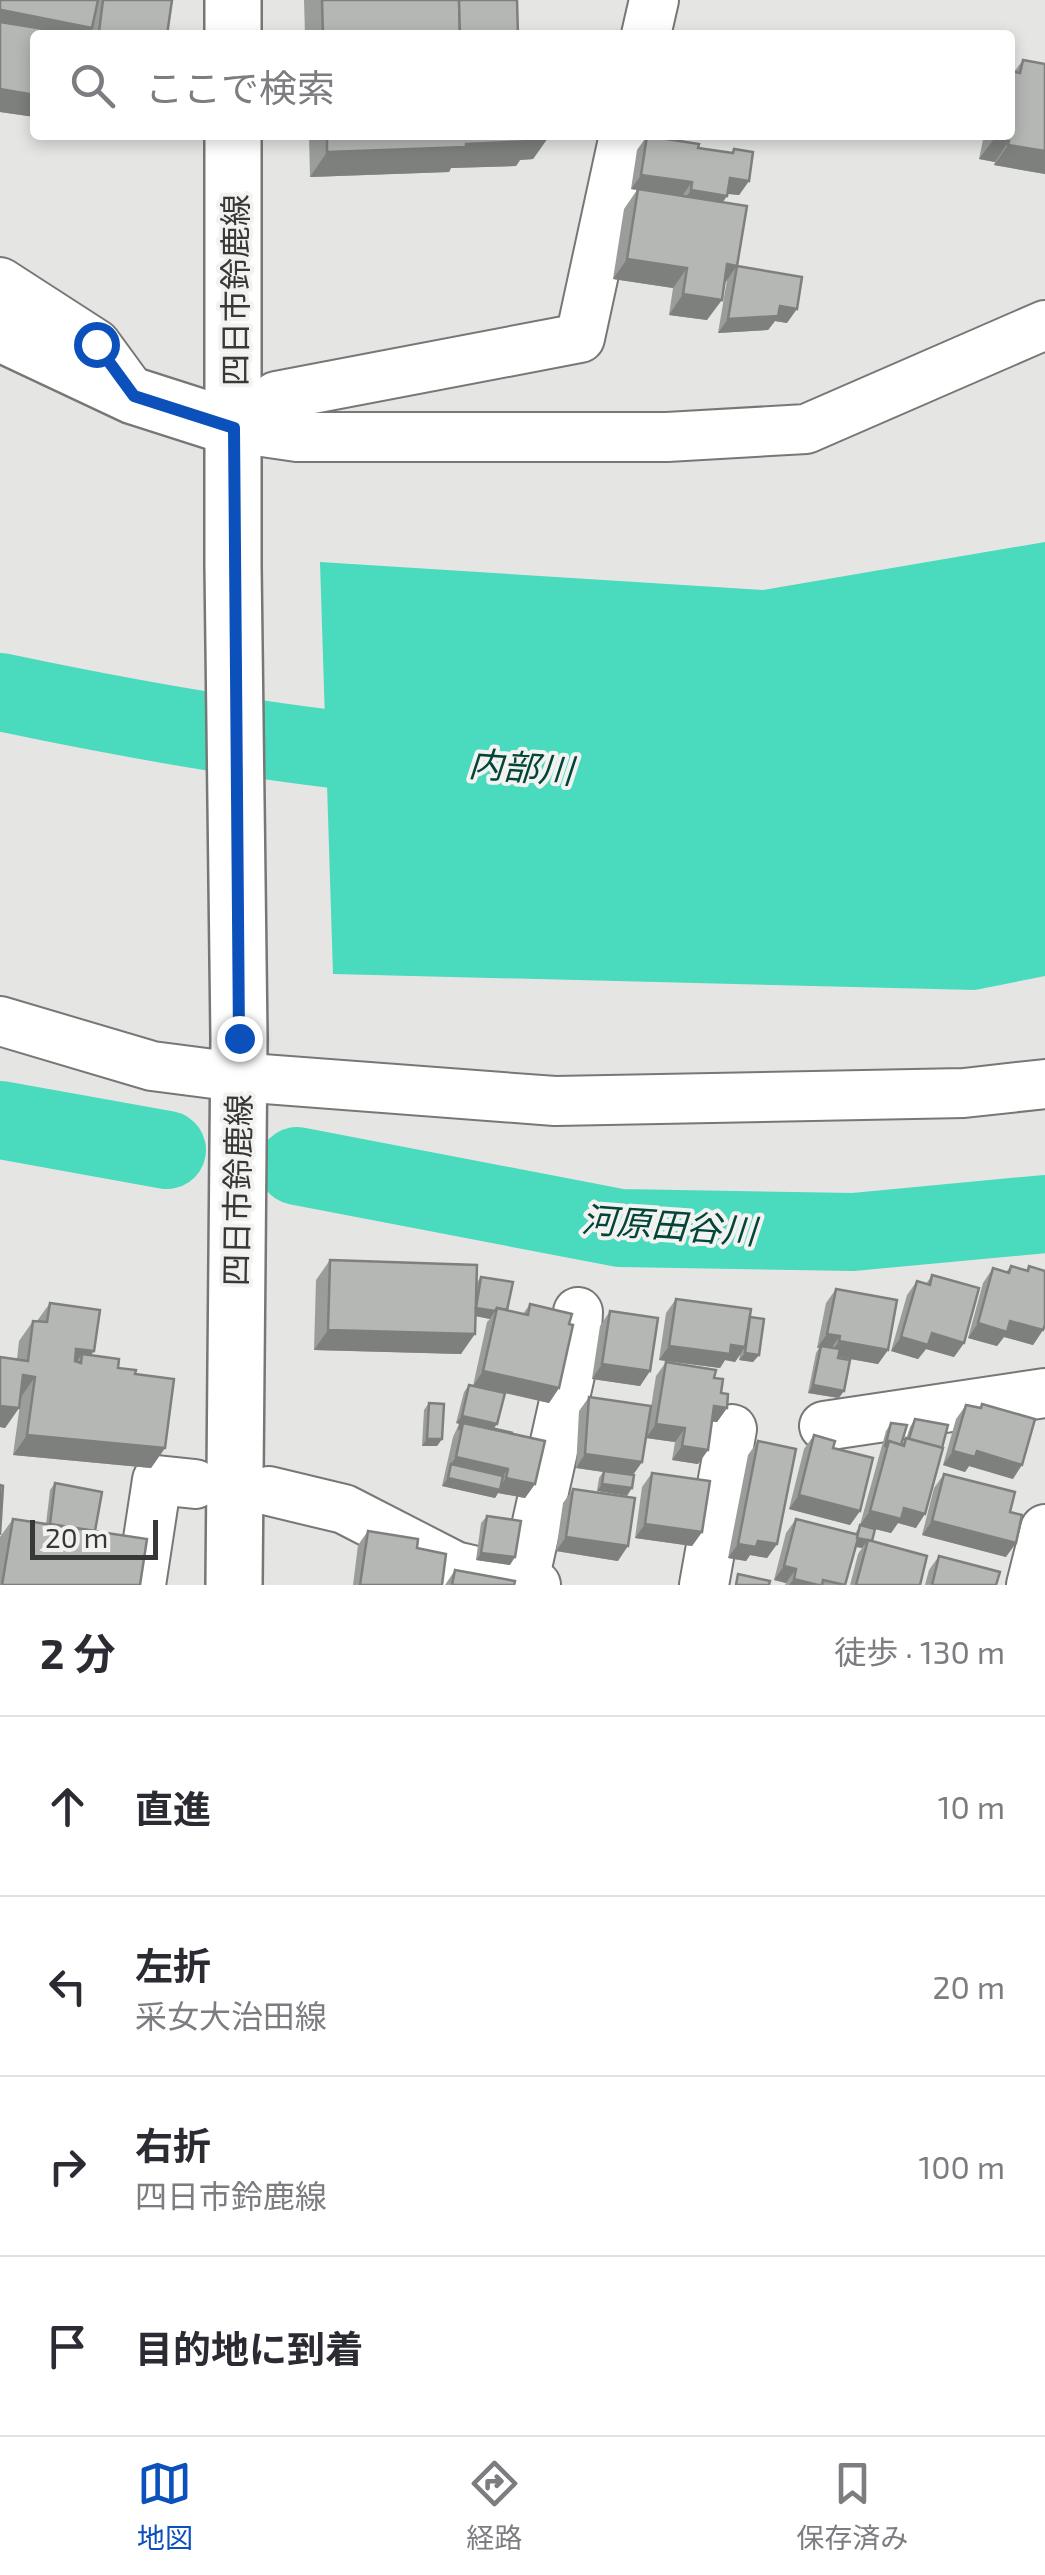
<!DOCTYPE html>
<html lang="ja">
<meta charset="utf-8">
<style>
:root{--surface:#fff;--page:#f7f7f7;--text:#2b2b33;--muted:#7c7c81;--line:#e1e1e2;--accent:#0b50bb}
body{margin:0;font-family:"Exo 2","Noto Sans JP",sans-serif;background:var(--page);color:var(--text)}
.scale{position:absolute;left:30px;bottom:25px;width:128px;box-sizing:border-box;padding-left:10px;border:5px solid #383837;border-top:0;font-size:28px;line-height:35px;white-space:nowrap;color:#383837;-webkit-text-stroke:8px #f2f3f0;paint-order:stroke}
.stop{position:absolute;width:30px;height:30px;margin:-22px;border:8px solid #0b50bb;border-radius:50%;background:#fff}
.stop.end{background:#0b50bb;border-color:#fff;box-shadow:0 2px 10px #0008}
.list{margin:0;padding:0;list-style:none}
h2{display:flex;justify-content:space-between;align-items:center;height:130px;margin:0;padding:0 40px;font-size:42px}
h2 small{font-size:32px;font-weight:400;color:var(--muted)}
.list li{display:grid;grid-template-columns:65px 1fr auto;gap:30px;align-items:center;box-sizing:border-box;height:180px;padding:0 40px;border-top:2px solid var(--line)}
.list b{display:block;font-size:38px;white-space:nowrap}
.list p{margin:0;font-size:32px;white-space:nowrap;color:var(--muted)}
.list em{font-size:32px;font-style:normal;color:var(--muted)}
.icon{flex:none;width:55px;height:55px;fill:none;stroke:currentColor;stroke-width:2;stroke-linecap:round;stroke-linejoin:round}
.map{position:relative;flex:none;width:1045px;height:1585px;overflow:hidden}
.search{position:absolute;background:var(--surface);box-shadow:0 5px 15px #0003;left:30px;right:30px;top:30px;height:110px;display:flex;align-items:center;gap:25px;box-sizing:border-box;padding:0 35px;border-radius:10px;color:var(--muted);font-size:38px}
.sheet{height:850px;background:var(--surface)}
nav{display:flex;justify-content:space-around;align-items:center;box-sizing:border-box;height:140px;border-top:2px solid var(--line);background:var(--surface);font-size:28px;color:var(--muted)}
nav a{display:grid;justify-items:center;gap:5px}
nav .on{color:var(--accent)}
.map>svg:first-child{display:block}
</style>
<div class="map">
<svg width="1045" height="1585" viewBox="0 0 1045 1585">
<rect width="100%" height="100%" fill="#e5e6e3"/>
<path fill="#4adabe" d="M 1045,542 L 1045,976 L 975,990 L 333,974 L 320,562 L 763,590 Z"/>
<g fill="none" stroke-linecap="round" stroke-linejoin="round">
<g stroke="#4adabe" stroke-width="78">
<path d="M 0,692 C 142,722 288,748 433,759"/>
<path d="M 0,1120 L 167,1150"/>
<path d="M 297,1166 L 620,1228 L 853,1232 L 1045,1214"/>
</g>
<g stroke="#777875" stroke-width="52">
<g id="minor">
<path d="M 646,35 L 654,0"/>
<path d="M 0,282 L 96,344 L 134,396"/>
<path d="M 234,428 L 297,437 L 667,437 L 806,429 L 1045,325"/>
<path d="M 234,428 L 276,396 L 580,338 L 624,135"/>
<path d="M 0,1021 L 152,1066 L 237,1077 L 555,1101 L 964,1093 L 1045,1084"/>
<path d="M 824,1426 L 1045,1393"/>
<path d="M 269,1491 L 344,1509 L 455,1566 L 536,1585"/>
<path d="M 141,1585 L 157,1480 L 195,1484"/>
<path d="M 523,1585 L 576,1348 L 578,1312"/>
<path d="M 704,1585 L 732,1429"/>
<path d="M 1031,1585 L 1045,1529"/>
</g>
</g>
<g stroke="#777875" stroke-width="60">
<g id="secondary">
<path d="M 233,0 L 233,35"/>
<path d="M 233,135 L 233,566 L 239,1038 L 234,1585"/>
<path d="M 0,333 L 134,396 L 234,428"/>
</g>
</g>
<use href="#minor" stroke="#fff" stroke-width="48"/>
<use href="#secondary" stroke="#fff" stroke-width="55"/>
</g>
<g fill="#9b9d9b">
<path d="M 0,0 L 172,0 L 167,35 L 90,35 L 91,30 L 87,35 L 35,35 L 35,117 L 0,112 Z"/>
<path d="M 304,0 L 517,0 L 518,35 L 305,35 Z"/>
<path d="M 1023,60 L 1045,64 L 1045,174 L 994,165 L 995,162 L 979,159 L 984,135 L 1010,135 L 1014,72 Z"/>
<path d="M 309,135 L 550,135 L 533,159 L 520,160 L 516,166 L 451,168 L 449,172 L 310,177 Z"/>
<path d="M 647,136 L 698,148 L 731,153 L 734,149 L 749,181 L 739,195 L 728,194 L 723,202 L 737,266 L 724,284 L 707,320 L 669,315 L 673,288 L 613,279 L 624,209 L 637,190 L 631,189 L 637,150 Z"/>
<path d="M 737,266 L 787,323 L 775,321 L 768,330 L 718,333 L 727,280 Z"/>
<path d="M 330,1260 L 476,1283 L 481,1277 L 507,1310 L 523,1314 L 530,1304 L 559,1388 L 549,1403 L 477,1386 L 494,1429 L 535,1484 L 525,1498 L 498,1493 L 495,1498 L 442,1486 L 453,1437 L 459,1424 L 456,1423 L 464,1392 L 469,1385 L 473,1386 L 487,1322 L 490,1319 L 476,1316 L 461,1354 L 314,1350 L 316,1280 Z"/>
<path d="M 1011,1266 L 1026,1270 L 1029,1266 L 1043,1330 L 1033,1345 L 1004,1337 L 997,1346 L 968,1338 L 983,1283 L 993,1268 L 1006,1272 Z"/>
<path d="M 932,1275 L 964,1343 L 954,1357 L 926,1349 L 918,1359 L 891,1351 L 907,1295 L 917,1281 L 926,1284 Z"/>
<path d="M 836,1289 L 888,1350 L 878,1364 L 838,1357 L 839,1398 L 808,1393 L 816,1353 L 819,1348 L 817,1348 L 826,1303 Z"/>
<path d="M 676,1299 L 749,1317 L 759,1355 L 753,1362 L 739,1360 L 740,1355 L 735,1362 L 725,1360 L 720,1368 L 659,1360 L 666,1313 Z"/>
<path d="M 50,1303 L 91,1355 L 135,1374 L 165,1448 L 151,1468 L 13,1455 L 21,1397 L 19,1408 L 5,1428 L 0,1427 L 0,1357 L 17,1359 L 19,1341 L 33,1321 L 37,1321 Z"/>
<path d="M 610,1311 L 650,1371 L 640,1386 L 592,1379 L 600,1326 Z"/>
<path d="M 666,1362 L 714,1378 L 727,1408 L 717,1422 L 712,1422 L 708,1450 L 698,1464 L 672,1460 L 675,1442 L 646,1438 L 656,1376 Z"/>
<path d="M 589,1397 L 642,1462 L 633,1475 L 597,1491 L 599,1478 L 603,1472 L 576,1468 L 579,1411 Z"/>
<path d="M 429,1403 L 442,1439 L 437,1446 L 422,1446 L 424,1410 Z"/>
<path d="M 982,1404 L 1013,1479 L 969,1466 L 965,1472 L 943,1465 L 956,1419 L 966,1405 L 979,1408 Z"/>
<path d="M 915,1419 L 916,1528 L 898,1523 L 891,1533 L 870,1528 L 872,1541 L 920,1585 L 850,1585 L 858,1554 L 862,1548 L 856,1547 L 845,1585 L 785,1585 L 786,1583 L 774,1580 L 786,1533 L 796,1519 L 855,1534 L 860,1525 L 886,1431 L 891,1423 L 901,1445 L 906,1439 L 910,1427 Z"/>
<path d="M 814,1435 L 833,1448 L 860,1511 L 850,1525 L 789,1509 L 804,1449 Z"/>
<path d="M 758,1441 L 777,1544 L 767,1558 L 750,1555 L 746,1561 L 728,1558 L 748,1455 Z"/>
<path d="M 652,1473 L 702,1532 L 692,1546 L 635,1538 L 642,1487 Z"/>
<path d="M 944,1474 L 1010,1512 L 1006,1557 L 922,1535 L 934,1488 Z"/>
<path d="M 55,1483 L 140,1585 L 0,1585 L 0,1537 L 13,1519 L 46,1524 L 50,1490 Z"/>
<path d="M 573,1489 L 618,1561 L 556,1551 L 563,1503 Z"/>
<path d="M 487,1516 L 510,1565 L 476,1560 L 481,1523 Z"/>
<path d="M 368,1531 L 417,1548 L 442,1585 L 353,1585 L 358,1545 Z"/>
<path d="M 939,1556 L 996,1585 L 925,1585 L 929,1570 Z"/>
<path d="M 455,1570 L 514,1585 L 445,1585 Z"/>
</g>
<g fill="#7e807e">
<path d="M 1,10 L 92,28 L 87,35 L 46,35 L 0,26 L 0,12 Z"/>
<path d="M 0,89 L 35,95 L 35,117 L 0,112 Z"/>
<path d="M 533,135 L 550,135 L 533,159 L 520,160 L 516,166 L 451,168 L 449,172 L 310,177 L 327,152 L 466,144 Z"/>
<path d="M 994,139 L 1009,141 L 995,162 L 979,159 Z"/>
<path d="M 1008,145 L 1045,151 L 1045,174 L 994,165 Z"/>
<path d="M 641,175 L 692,182 L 682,196 L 631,189 Z"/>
<path d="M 730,178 L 749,181 L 739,195 L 720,193 Z"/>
<path d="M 691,190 L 727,196 L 717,210 L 681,205 Z"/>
<path d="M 627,259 L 687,268 L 673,288 L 613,279 Z"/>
<path d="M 727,264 L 737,266 L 723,286 Z"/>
<path d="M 683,294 L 722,300 L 707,320 L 669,315 Z"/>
<path d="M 780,306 L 797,309 L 787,323 L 775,321 L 768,330 L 718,333 L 728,319 Z"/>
<path d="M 476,1308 L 495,1311 L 490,1319 L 470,1315 Z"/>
<path d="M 1010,1321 L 1043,1330 L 1033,1345 L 1004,1337 L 997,1346 L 968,1338 L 978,1323 Z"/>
<path d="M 328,1330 L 475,1334 L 461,1354 L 314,1350 Z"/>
<path d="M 932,1333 L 964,1343 L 954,1357 L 926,1349 L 918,1359 L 891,1351 L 901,1337 Z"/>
<path d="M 827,1334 L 840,1336 L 830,1350 L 821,1346 L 817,1348 Z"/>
<path d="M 839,1341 L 888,1350 L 878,1364 L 829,1355 Z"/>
<path d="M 731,1345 L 745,1347 L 735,1362 L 725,1360 L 720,1368 L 659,1360 L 669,1346 Z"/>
<path d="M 76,1349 L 94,1351 L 80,1371 L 82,1354 L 71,1370 Z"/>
<path d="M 745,1353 L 759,1355 L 753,1362 L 739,1360 Z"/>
<path d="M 602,1364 L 650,1371 L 640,1386 L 592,1379 Z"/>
<path d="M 483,1371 L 559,1388 L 549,1403 L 473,1386 Z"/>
<path d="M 23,1375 L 35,1377 L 21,1397 Z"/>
<path d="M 813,1385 L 844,1391 L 839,1398 L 808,1393 Z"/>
<path d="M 0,1406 L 19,1408 L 5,1428 L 0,1427 Z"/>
<path d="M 714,1406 L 727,1408 L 717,1422 L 705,1420 Z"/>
<path d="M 462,1416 L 497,1424 L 492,1431 L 456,1423 Z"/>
<path d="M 656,1424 L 685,1428 L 675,1442 L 646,1438 Z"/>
<path d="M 27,1435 L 165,1448 L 151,1468 L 13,1455 Z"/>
<path d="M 427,1439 L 442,1439 L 437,1446 L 422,1446 Z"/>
<path d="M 682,1446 L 708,1450 L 698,1464 L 672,1460 Z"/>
<path d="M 953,1451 L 977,1451 L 1022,1465 L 1013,1479 L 969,1466 L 965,1472 L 943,1465 Z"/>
<path d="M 585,1454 L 642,1462 L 632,1476 L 576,1468 Z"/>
<path d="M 456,1457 L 508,1469 L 498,1483 L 451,1464 Z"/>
<path d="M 448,1478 L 498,1490 L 506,1478 L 535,1484 L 525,1498 L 498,1493 L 495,1498 L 442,1486 Z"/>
<path d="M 602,1484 L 632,1488 L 627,1496 L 597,1491 Z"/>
<path d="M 799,1495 L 860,1511 L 850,1525 L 789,1509 Z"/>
<path d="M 904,1508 L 925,1514 L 916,1528 L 898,1523 L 891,1533 L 860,1525 L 870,1511 Z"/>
<path d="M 932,1521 L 1016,1543 L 1006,1557 L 922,1535 Z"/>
<path d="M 645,1524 L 702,1532 L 692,1546 L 635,1538 Z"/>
<path d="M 566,1537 L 628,1546 L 618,1561 L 556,1551 Z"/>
<path d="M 857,1538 L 867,1541 L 862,1548 L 852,1546 Z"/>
<path d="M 758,1541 L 777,1544 L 767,1558 L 750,1555 L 746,1561 L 728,1558 L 738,1544 Z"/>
<path d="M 481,1553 L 515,1557 L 510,1565 L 476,1560 Z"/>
<path d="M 784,1566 L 796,1569 L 786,1583 L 774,1580 Z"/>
<path d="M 794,1579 L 818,1585 L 789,1585 Z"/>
</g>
<g fill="#b4b7b4" stroke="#7e807e" stroke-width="2.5">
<path d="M 0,0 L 98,0 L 92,28 L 1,10 L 0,12 Z"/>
<path d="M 103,0 L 172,0 L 167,35 L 124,35 L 99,32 Z"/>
<path d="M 322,0 L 459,0 L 460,35 L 323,35 Z"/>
<path d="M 459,0 L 517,0 L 518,35 L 460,35 Z"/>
<path d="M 0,22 L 81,35 L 35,35 L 35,95 L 0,89 Z"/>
<path d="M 1023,60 L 1045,64 L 1045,151 L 1008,145 L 1009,141 L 994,139 L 994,135 L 1010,135 L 1010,71 L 1020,73 Z"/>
<path d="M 327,135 L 538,135 L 533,135 L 533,141 L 466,144 L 466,147 L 327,152 Z"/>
<path d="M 647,136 L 699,144 L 698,148 L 733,153 L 734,149 L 753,152 L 749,181 L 730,178 L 727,196 L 691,190 L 692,182 L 641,175 Z"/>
<path d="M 638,189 L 747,206 L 737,266 L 727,264 L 722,300 L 683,294 L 687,268 L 627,259 Z"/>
<path d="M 737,266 L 802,277 L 797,309 L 780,306 L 778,316 L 728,319 Z"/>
<path d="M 330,1260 L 477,1265 L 475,1334 L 328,1330 Z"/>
<path d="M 1011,1266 L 1028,1271 L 1029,1266 L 1045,1271 L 1045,1325 L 1043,1330 L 1010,1321 L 1007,1332 L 978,1323 L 993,1268 L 1009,1273 Z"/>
<path d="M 932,1275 L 979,1288 L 964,1343 L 932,1333 L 928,1345 L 901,1337 L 917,1281 L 930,1285 Z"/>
<path d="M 481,1277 L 513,1282 L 507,1310 L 497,1308 L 495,1311 L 476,1308 Z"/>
<path d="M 836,1289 L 897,1300 L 888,1350 L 839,1341 L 840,1336 L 827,1334 Z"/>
<path d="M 676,1299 L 751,1309 L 745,1347 L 731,1345 L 730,1354 L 669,1346 Z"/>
<path d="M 50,1303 L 100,1310 L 94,1351 L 76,1349 L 75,1361 L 81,1363 L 82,1354 L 119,1359 L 118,1368 L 136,1370 L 135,1374 L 174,1379 L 165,1448 L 27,1435 L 35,1377 L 23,1375 L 19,1408 L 0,1406 L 0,1357 L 28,1361 L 33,1321 L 47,1322 Z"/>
<path d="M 530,1304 L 572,1314 L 569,1324 L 573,1325 L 559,1388 L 483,1371 L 497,1308 L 528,1315 Z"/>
<path d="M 610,1311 L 658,1318 L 650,1371 L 602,1364 Z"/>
<path d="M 750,1317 L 764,1319 L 759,1355 L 745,1353 Z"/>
<path d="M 821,1346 L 840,1349 L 838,1358 L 850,1360 L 844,1391 L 813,1385 Z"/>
<path d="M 666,1362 L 716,1370 L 714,1378 L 723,1379 L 721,1393 L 728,1394 L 727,1408 L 714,1406 L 708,1450 L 682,1446 L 685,1428 L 656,1424 Z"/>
<path d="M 469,1385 L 505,1393 L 497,1424 L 462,1416 Z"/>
<path d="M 589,1397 L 651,1406 L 642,1462 L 585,1454 Z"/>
<path d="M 429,1403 L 444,1404 L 442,1439 L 427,1439 Z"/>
<path d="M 982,1404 L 1035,1419 L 1022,1465 L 977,1451 L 975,1457 L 953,1451 L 966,1405 L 981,1408 Z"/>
<path d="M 915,1419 L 948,1425 L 942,1448 L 909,1439 Z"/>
<path d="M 461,1421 L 513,1433 L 463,1423 L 459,1430 Z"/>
<path d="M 463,1423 L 545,1441 L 535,1484 L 506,1478 L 508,1469 L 456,1457 Z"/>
<path d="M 891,1423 L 907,1425 L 901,1445 L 889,1441 L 885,1447 Z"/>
<path d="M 814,1435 L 835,1441 L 833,1448 L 873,1458 L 860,1511 L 799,1495 Z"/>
<path d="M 906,1438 L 943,1448 L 925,1514 L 904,1508 L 901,1519 L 870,1511 L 889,1441 L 904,1446 Z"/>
<path d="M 758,1441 L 796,1449 L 777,1544 L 758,1541 L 756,1547 L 738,1544 Z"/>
<path d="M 451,1464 L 503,1476 L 500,1490 L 448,1478 Z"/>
<path d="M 604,1471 L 634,1475 L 632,1488 L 602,1484 Z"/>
<path d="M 652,1473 L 710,1481 L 702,1532 L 645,1524 Z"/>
<path d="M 944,1474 L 1015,1492 L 1010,1512 L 1022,1515 L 1016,1543 L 932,1521 Z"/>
<path d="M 55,1483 L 102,1492 L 95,1531 L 50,1524 Z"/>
<path d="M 0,1485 L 3,1486 L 0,1535 Z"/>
<path d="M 573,1489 L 635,1498 L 628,1546 L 566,1537 Z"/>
<path d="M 487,1516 L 521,1521 L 515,1557 L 481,1553 Z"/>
<path d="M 13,1519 L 147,1539 L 140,1585 L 2,1585 Z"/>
<path d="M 796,1519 L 859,1535 L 845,1585 L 823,1580 L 822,1585 L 818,1585 L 794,1579 L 796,1569 L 784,1566 Z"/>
<path d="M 860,1525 L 875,1529 L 872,1541 L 857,1538 Z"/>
<path d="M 368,1531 L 418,1539 L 417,1548 L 446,1554 L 442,1585 L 360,1585 Z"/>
<path d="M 868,1540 L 927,1556 L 920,1585 L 856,1585 Z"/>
<path d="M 939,1556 L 1000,1572 L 996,1585 L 932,1585 Z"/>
<path d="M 455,1570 L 515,1581 L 514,1585 L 452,1585 Z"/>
<path d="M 738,1574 L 770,1581 L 769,1585 L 736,1585 Z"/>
</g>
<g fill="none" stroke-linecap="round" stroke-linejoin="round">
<path stroke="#0b50bb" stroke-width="12" d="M 96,344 L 134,396 L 234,428 L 239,1038"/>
</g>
<g text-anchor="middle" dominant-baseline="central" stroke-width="8" stroke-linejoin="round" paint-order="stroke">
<g font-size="32" fill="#383837" stroke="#f2f3f0">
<text transform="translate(234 290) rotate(-90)">四日市鈴鹿線</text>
<text transform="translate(236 1190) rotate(-89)">四日市鈴鹿線</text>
</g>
<g font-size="35" font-style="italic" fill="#04453a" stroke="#f2f3f0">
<text transform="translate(521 766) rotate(4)">内部川</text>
<text transform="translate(669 1224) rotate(4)">河原田谷川</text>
</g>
</g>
</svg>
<div class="scale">20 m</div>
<div class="stop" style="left:96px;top:344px"></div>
<div class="stop end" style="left:239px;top:1038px"></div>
<div class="search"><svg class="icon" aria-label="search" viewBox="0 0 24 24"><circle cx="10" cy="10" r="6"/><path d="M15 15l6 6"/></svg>ここで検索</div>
</div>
<section class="sheet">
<h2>2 分<small>徒歩 · 130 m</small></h2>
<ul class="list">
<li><svg class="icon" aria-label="ahead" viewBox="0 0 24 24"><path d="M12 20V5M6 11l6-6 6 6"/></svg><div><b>直進</b></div><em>10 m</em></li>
<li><svg class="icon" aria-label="left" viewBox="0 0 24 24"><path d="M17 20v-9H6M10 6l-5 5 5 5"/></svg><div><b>左折</b><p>采女大治田線</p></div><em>20 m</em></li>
<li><svg class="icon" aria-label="right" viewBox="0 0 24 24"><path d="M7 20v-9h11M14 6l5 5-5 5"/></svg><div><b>右折</b><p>四日市鈴鹿線</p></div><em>100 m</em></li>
<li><svg class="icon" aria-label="arrive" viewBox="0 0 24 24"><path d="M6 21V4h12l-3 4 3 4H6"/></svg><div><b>目的地に到着</b></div></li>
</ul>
</section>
<nav>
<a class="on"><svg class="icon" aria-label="map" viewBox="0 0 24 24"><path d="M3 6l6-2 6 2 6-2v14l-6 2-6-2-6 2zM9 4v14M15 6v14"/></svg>地図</a>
<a><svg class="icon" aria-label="directions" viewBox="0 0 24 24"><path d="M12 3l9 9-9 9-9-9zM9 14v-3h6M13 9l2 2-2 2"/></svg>経路</a>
<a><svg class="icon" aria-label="saved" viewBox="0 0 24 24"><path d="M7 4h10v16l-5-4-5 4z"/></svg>保存済み</a>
</nav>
